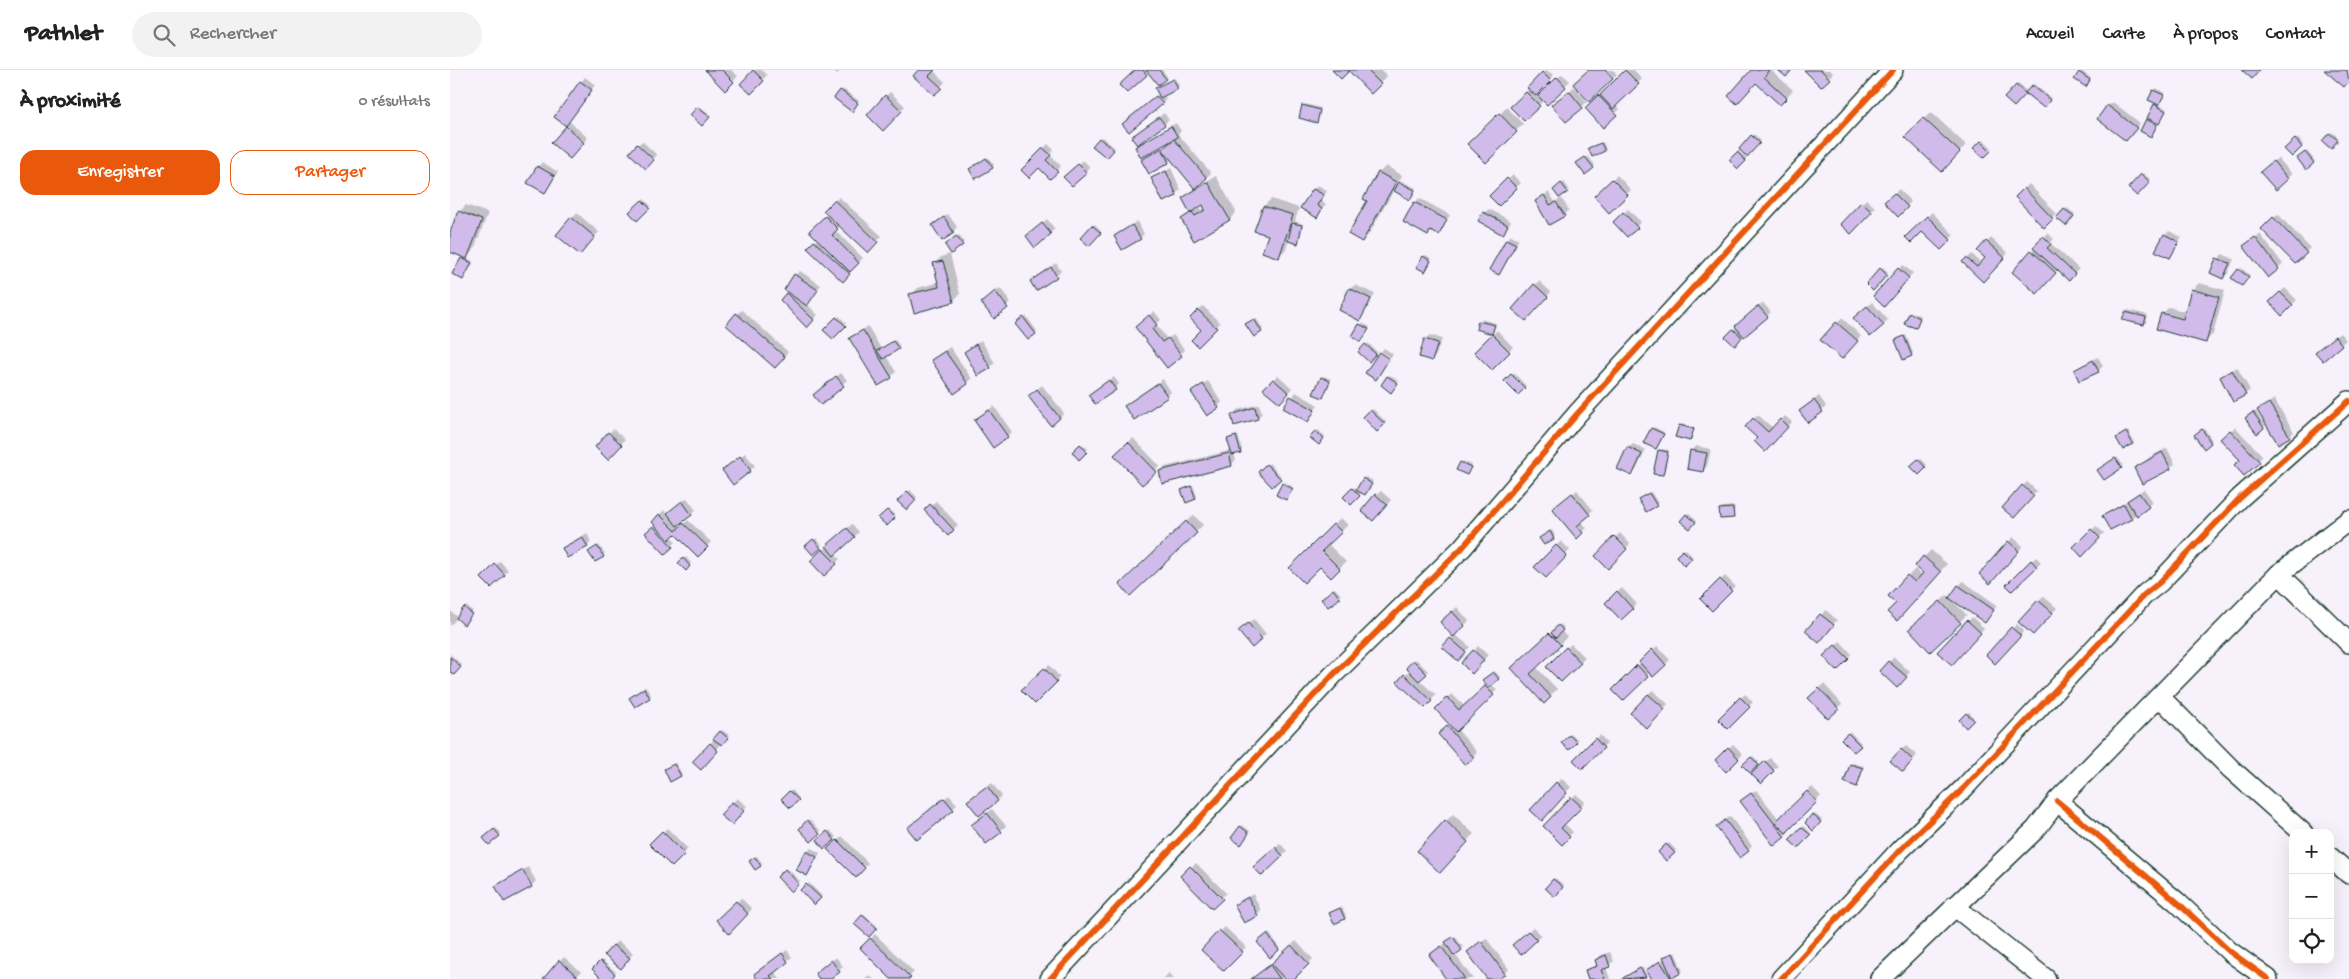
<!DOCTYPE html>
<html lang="fr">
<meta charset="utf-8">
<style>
:root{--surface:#fff;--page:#f2f2f2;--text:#222;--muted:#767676;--line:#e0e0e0;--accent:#ea580c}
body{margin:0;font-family:"Gochi Hand",sans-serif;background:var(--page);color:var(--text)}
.controls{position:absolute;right:15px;bottom:15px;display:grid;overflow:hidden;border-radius:10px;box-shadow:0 5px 20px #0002}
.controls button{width:45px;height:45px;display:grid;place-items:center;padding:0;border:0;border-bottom:1px solid var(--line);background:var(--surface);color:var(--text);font:25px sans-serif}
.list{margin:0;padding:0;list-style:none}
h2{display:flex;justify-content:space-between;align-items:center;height:65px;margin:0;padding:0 20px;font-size:21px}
h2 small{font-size:16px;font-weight:400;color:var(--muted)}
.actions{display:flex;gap:10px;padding:15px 20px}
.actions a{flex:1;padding:11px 0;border:1px solid var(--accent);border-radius:15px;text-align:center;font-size:18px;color:var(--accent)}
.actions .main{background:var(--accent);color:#fff}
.icon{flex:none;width:28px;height:28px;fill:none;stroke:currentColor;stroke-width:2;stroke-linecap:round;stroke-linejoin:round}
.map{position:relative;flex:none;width:1899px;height:909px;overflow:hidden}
header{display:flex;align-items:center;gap:30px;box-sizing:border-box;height:70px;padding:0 25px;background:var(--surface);border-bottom:1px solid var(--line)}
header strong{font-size:24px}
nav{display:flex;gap:28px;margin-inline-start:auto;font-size:18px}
.search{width:350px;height:45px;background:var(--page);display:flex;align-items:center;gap:12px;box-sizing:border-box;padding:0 18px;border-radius:28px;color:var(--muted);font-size:19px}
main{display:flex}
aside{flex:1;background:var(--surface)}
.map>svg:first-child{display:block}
</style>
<header>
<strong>Pathlet</strong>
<div class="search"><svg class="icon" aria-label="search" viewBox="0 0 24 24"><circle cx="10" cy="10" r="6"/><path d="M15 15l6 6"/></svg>Rechercher</div>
<nav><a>Accueil</a><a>Carte</a><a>À propos</a><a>Contact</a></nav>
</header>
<main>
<aside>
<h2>À proximité<small>0 résultats</small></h2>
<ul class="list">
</ul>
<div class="actions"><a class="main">Enregistrer</a><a>Partager</a></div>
</aside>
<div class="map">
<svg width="1899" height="909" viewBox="0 0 1899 909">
<rect width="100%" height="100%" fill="#f6f1fb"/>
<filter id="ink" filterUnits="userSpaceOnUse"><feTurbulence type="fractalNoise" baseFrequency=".02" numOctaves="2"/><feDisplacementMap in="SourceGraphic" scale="10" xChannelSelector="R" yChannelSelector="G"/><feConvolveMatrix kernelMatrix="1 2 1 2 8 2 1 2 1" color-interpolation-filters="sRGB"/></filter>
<g filter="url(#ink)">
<g fill="#0003" fill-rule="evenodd">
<path d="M 257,0 L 281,0 L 288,6 L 275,19 Z"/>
<path d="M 305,0 L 312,0 L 317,5 L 301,23 L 292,14 Z"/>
<path d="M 384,0 L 391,0 L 387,4 Z"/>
<path d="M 470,0 L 483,0 L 495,12 L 484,24 Z"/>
<path d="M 686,0 L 712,0 L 717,6 L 708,13 L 698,1 L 677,21 Z"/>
<path d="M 899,0 L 931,0 L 937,6 L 921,22 Z"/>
<path d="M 1096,0 L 1104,5 L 1087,24 L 1089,26 L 1112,4 L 1120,11 L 1097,33 L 1094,30 L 1074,49 L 1062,37 Z"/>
<path d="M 1139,0 L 1163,0 L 1167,4 L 1139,30 Z"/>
<path d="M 1176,0 L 1184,0 L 1192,9 L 1166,35 L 1170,39 L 1153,56 L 1136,38 Z"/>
<path d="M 1303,0 L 1321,0 L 1343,20 L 1330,34 Z"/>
<path d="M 1356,0 L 1380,0 L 1383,3 L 1371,16 Z"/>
<path d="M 1631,1 L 1641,8 L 1638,14 L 1630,3 Z"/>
<path d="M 135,7 L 145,15 L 119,51 L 138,68 L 120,87 L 103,73 L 118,56 L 106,47 Z"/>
<path d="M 725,8 L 729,16 L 713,25 L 716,29 L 712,34 L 678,49 L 709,24 L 708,17 Z"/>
<path d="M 1568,14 L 1578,22 L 1584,14 L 1601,28 L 1594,36 L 1576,22 L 1564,35 L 1556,28 Z"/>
<path d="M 1124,17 L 1137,32 L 1116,51 L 1107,31 Z"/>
<path d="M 1706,18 L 1715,23 L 1708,34 L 1717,39 L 1702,64 L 1697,50 L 1707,32 L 1700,29 Z"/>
<path d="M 393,19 L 409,31 L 403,38 L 386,28 Z"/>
<path d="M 440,22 L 455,36 L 433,59 L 418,45 Z"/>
<path d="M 1663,32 L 1690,53 L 1680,65 L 1658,36 Z"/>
<path d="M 855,34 L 871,38 L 866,51 L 853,36 Z"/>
<path d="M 250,36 L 260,45 L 252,54 L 242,45 Z"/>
<path d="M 1057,37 L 1073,54 L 1036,91 L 1019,74 Z"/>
<path d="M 1481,42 L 1516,75 L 1499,93 L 1456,67 Z"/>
<path d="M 714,43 L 719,50 L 714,54 L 683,67 Z"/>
<path d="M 726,53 L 731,61 L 728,64 L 761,103 L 746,117 L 766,106 L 786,142 L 780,149 L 733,149 L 740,142 L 733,128 L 746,118 L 722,89 L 718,92 L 693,90 L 701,82 L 687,77 ZM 725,68 L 717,76 L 702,83 L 701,81 ZM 753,134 L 756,138 L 752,140 L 749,136 Z"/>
<path d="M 1882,62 L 1889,68 L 1881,77 L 1874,70 Z"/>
<path d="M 1304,64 L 1311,71 L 1297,85 L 1292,80 L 1290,82 L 1297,88 L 1288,98 L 1280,90 Z"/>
<path d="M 652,67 L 665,78 L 657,87 L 644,76 Z"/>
<path d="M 1848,68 L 1853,75 L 1842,86 L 1836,79 Z"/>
<path d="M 1534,70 L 1542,78 L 1534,87 L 1525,78 Z"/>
<path d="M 192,71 L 207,85 L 196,97 L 180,83 Z"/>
<path d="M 1153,72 L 1156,79 L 1154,80 L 1139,79 Z"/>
<path d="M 598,74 L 604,80 L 600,85 L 611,96 L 600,108 L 589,96 L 572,100 Z"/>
<path d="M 1857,81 L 1865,91 L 1863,92 L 1850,86 Z"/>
<path d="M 1138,86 L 1145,95 L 1143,97 L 1130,92 Z"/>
<path d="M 538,87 L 544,95 L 542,97 L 523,97 Z"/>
<path d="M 1828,88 L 1842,104 L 1826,118 L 1816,97 Z"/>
<path d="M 633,90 L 640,97 L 622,115 L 615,108 Z"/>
<path d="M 92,92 L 108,102 L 95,122 L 88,97 Z"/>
<path d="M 936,96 L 952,105 L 946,117 L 952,111 L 966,118 L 960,129 L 944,120 L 919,164 L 912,171 L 919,130 L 929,103 Z"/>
<path d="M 721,98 L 731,120 L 714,131 L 703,108 Z"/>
<path d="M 1693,103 L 1700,109 L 1687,124 L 1680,118 Z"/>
<path d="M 1063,105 L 1071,113 L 1049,134 L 1041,126 Z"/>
<path d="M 1167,105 L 1181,120 L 1159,141 L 1145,126 Z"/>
<path d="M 1114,112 L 1119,119 L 1110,126 L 1119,140 L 1114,145 L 1086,131 L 1099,122 L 1105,132 L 1111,128 L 1104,120 Z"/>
<path d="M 1579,114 L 1607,144 L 1594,156 L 1566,127 Z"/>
<path d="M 868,115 L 877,121 L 871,130 L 876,134 L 866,146 L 864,119 Z"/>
<path d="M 1449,119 L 1461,132 L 1448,145 L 1436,132 Z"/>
<path d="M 389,127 L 432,166 L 418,181 L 390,155 L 385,160 L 413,188 L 393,210 L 359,178 L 368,168 L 361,161 L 378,144 L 375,141 Z"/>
<path d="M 969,128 L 1000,145 L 988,164 L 982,160 L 978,164 L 965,133 Z"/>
<path d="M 194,129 L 201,136 L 187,149 L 181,142 Z"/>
<path d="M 821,129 L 849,138 L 845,151 L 853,154 L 849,171 L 847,172 L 839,170 L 836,179 L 829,186 L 819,164 L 814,136 Z"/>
<path d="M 1416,129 L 1425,137 L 1401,163 L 1392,154 Z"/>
<path d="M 16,135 L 38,143 L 24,180 L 16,188 L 23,191 L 14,207 L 12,188 L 14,186 L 0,180 L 0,165 L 9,142 Z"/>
<path d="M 1617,138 L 1625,144 L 1616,154 L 1608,148 Z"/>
<path d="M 1039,139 L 1061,151 L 1053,163 L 1034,143 Z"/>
<path d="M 1178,139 L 1191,152 L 1177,165 L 1165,152 Z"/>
<path d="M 1482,142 L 1504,165 L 1491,178 L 1473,160 L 1457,167 Z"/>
<path d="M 127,143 L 149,162 L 134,179 L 108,165 Z"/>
<path d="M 498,144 L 507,157 L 503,162 L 483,155 Z"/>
<path d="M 1828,144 L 1860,178 L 1845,193 L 1813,159 Z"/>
<path d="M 597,149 L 605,159 L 585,176 L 582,162 Z"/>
<path d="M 687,151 L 694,164 L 690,168 L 665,166 Z"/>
<path d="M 645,154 L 651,161 L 639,174 L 632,168 Z"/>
<path d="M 1719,161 L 1732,167 L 1720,187 L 1715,165 Z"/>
<path d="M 1598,163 L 1604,169 L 1600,173 L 1629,199 L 1619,209 L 1608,199 L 1591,218 L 1564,202 Z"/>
<path d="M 1810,164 L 1833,194 L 1818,206 L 1799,172 Z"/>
<path d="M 509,165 L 514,172 L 502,182 L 498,173 Z"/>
<path d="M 1061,165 L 1069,169 L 1049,203 L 1057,170 Z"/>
<path d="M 1541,168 L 1558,183 L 1533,210 L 1514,192 L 1522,184 L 1532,194 L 1537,188 L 1529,181 Z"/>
<path d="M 500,184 L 510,224 L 503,231 L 461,225 L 468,218 L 489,212 L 484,194 L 491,187 Z"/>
<path d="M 1772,184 L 1784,189 L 1778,203 L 1773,208 L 1761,202 Z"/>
<path d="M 976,185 L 982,189 L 975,201 L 974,187 Z"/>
<path d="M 606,193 L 611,201 L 587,219 L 581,211 Z"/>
<path d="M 1453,195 L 1463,203 L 1438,230 L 1449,199 Z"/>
<path d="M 1433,197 L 1438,202 L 1423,219 L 1417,214 Z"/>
<path d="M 1791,198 L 1800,205 L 1794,213 L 1783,208 Z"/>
<path d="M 350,201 L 371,215 L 357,234 L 368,245 L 357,256 L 331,230 L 339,222 L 345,205 Z"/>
<path d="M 1089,211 L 1101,222 L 1080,245 L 1085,215 Z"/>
<path d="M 1749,213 L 1775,220 L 1763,264 L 1756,271 L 1712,244 L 1719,237 L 1736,242 L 1742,220 Z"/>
<path d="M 905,215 L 925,224 L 910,250 L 900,219 Z"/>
<path d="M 550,218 L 561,232 L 544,247 L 537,228 Z"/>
<path d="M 1835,218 L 1847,230 L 1832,244 L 1820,232 Z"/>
<path d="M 1422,232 L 1438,250 L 1421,265 L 1405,248 Z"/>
<path d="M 1313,233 L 1321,242 L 1317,246 L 1293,264 L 1284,274 L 1277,267 L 1291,251 Z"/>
<path d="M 753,236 L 770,253 L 748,275 L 753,260 L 741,248 Z"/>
<path d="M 292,240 L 338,282 L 329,292 L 287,244 Z"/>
<path d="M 1678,240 L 1698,245 L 1696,252 L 1694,254 L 1676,242 Z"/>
<path d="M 704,241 L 711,250 L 706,254 L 717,269 L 723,265 L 735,280 L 718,296 L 691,252 Z"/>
<path d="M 1462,242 L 1471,246 L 1465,257 L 1460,244 Z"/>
<path d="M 389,246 L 396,253 L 383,267 L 375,260 Z"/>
<path d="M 576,246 L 587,261 L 578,268 L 567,254 Z"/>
<path d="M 806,248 L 813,259 L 804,266 L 798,253 Z"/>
<path d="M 1392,248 L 1411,266 L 1396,283 L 1372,270 Z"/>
<path d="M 1031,249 L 1046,253 L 1043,262 L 1027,258 Z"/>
<path d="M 912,253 L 920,257 L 913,269 L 903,266 Z"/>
<path d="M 418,256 L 431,279 L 445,270 L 450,276 L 436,286 L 446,302 L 441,307 L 401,268 Z"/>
<path d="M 1047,260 L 1063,277 L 1042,298 L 1026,282 Z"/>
<path d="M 1890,263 L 1896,270 L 1873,289 L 1871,278 Z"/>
<path d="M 980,265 L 992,269 L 986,285 L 982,290 L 970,286 L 975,269 Z"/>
<path d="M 1456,265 L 1463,283 L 1461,285 L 1446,270 Z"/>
<path d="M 531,270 L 545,293 L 540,297 L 515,282 Z"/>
<path d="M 918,273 L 927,282 L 919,291 L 910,282 Z"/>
<path d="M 500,277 L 522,309 L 517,313 L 487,286 Z"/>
<path d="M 934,278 L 943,284 L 940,288 L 931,282 Z"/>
<path d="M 1648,287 L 1653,296 L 1648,301 L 1625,300 Z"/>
<path d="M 1787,297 L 1800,320 L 1795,324 L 1772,308 Z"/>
<path d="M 391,303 L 397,310 L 371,333 L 369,321 Z"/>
<path d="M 1064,303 L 1076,316 L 1068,323 L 1056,311 Z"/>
<path d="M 828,305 L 842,318 L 834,327 L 823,310 Z"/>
<path d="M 940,305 L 949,311 L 943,319 L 938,307 Z"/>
<path d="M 874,306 L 881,309 L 873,326 L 872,308 Z"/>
<path d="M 664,307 L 669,314 L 665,319 L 640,325 Z"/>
<path d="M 713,309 L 721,322 L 717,326 L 680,332 Z"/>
<path d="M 758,311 L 772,332 L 768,337 L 747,318 Z"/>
<path d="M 592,315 L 614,343 L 610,348 L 584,322 Z"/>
<path d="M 846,322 L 868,335 L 857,351 L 835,338 Z"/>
<path d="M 1369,326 L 1376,336 L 1372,341 L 1355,337 Z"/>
<path d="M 1824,329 L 1844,362 L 1839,366 L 1817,354 L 1807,362 L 1799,346 L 1806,341 L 1815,355 L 1817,354 L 1809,340 Z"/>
<path d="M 809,334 L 812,343 L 808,348 L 782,345 L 787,340 Z"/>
<path d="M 544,336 L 562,362 L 557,366 L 525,350 Z"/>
<path d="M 923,339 L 936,352 L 927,360 L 914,347 Z"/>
<path d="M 1308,345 L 1323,358 L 1335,346 L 1342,352 L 1315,381 L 1309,368 L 1296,357 Z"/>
<path d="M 1232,354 L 1245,358 L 1240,370 L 1230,356 Z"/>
<path d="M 1204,357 L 1214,362 L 1208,376 L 1202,359 Z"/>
<path d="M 1785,357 L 1813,386 L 1794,405 L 1791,390 L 1772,369 Z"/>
<path d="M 1754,358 L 1762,370 L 1760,372 L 1747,363 Z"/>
<path d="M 163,359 L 175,369 L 158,388 L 146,377 Z"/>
<path d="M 868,360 L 875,366 L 869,373 L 861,367 Z"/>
<path d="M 1678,361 L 1684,371 L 1682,373 L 1669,366 Z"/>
<path d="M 788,365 L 792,380 L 784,383 L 786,390 L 782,394 L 713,412 L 710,401 L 715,397 L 782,380 L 778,369 Z"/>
<path d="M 683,368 L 710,396 L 692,414 L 665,385 Z"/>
<path d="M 632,374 L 638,379 L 629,388 L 623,382 Z"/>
<path d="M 1183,374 L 1196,380 L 1186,400 L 1182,405 L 1178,378 Z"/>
<path d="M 1246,376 L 1261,379 L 1257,396 L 1253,401 L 1242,381 Z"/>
<path d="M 1717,378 L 1725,394 L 1720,398 L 1686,399 L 1700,387 Z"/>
<path d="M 1211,379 L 1219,380 L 1213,404 L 1209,381 Z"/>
<path d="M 295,383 L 305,396 L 300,400 L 278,396 Z"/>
<path d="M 1667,387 L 1673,395 L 1671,397 L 1651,398 Z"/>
<path d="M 1470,388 L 1477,395 L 1469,403 L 1462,396 Z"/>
<path d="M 1013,391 L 1022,395 L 1017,404 L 1008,400 Z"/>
<path d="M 819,393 L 831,406 L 822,415 L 810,402 Z"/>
<path d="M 916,407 L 923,411 L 917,422 L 912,422 L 901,433 L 894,427 L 905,417 L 907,419 Z"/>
<path d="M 835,412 L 843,417 L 838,427 L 833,414 Z"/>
<path d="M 1577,412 L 1587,421 L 1568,442 L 1573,416 Z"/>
<path d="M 743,415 L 747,426 L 745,428 L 732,420 Z"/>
<path d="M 1694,419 L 1703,432 L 1681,448 L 1654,446 Z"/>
<path d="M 460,420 L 467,427 L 457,438 L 449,431 Z"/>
<path d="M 1127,420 L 1143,440 L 1131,451 L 1137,458 L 1127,467 L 1109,435 Z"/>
<path d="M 931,421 L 941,430 L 928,445 L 926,425 Z"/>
<path d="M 1201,422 L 1208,433 L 1206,435 L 1192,427 Z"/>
<path d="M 237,428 L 246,440 L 228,454 L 231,457 L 238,450 L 261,472 L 248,485 L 225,462 L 221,466 L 226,472 L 215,483 L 196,463 L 206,454 L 203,452 L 214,440 L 217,444 Z"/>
<path d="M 486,431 L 508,455 L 498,464 L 476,440 Z"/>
<path d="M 1285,436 L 1283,447 L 1270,439 L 1272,437 Z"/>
<path d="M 439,439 L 446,446 L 437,454 L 430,448 Z"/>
<path d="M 1239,443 L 1247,450 L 1240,457 L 1232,451 Z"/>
<path d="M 744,445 L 753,455 L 681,524 L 671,514 Z"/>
<path d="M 891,448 L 898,455 L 878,474 L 896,492 L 881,506 L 870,496 L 841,498 Z"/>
<path d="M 402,454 L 409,462 L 385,484 L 390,489 L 375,504 L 362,491 Z"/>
<path d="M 1646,456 L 1654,463 L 1632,485 L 1625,477 Z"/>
<path d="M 1102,460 L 1105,466 L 1095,474 L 1093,466 Z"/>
<path d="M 137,463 L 141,472 L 137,476 L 113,478 Z"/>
<path d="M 1170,463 L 1180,474 L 1158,497 L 1147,486 Z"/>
<path d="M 1563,467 L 1573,476 L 1544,508 L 1530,504 Z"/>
<path d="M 366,468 L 372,475 L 363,483 L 357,476 Z"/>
<path d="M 1111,471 L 1120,480 L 1096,506 L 1086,496 Z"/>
<path d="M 149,475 L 155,484 L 145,490 L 142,480 Z"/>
<path d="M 1236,479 L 1243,487 L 1235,495 L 1227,486 Z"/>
<path d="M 1481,480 L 1497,494 L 1454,542 L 1440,526 L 1465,499 L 1472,505 L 1475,503 L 1474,487 Z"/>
<path d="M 236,487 L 241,493 L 236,499 L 230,493 Z"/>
<path d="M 1586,487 L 1591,492 L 1562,520 L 1557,515 Z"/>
<path d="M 50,491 L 58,500 L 41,516 L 32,508 Z"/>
<path d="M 1275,506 L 1285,516 L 1262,539 L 1252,529 Z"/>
<path d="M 1513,511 L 1547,535 L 1539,547 L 1503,531 L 1517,545 L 1480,580 L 1461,559 L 1497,525 L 1500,528 Z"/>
<path d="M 885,518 L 891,525 L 879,536 L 873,529 Z"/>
<path d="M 1172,518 L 1187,534 L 1171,548 L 1156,533 Z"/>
<path d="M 1593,526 L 1607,538 L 1588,559 L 1570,551 Z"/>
<path d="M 16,536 L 23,541 L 16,551 L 7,548 L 0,556 L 0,541 L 8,547 Z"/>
<path d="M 1007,537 L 1019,551 L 1005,564 L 1020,577 L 1008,589 L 994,577 L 1004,566 L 991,552 Z"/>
<path d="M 1376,540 L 1387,550 L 1373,567 L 1357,561 Z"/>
<path d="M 1522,547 L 1534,558 L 1501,593 L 1489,582 Z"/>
<path d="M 804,549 L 816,564 L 802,576 L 794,557 Z"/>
<path d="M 1111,554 L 1114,558 L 1111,561 L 1117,567 L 1086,597 L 1107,619 L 1094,632 L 1063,598 Z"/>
<path d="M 1567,554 L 1574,561 L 1550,588 L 1538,585 Z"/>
<path d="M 1390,571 L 1402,584 L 1387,599 L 1375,586 Z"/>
<path d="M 1121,574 L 1135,587 L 1111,611 L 1097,597 Z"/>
<path d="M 1028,576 L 1038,585 L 1027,597 L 1024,581 Z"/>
<path d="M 1207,576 L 1220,590 L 1203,606 L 1200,603 L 1173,630 L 1164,620 Z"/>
<path d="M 0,584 L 12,595 L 4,603 L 0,600 Z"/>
<path d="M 1444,587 L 1460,602 L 1447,616 L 1431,601 Z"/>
<path d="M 966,589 L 978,601 L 969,610 L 986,625 L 975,637 L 948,612 L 960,600 L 957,598 Z"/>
<path d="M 599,595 L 610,607 L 585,632 L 573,620 Z"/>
<path d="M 1045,601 L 1050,607 L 1041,614 L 1047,620 L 1007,659 L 1027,682 L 1023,687 L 994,659 L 1001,654 L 986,639 L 1002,624 L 1015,637 L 1038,615 L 1034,610 Z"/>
<path d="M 1374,614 L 1392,634 L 1378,647 L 1360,628 Z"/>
<path d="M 196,617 L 201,625 L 199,627 L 182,626 Z"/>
<path d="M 1203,620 L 1218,634 L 1202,652 L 1198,624 Z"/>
<path d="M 1295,624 L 1303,632 L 1278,657 L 1270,649 Z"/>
<path d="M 1519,642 L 1524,648 L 1516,656 L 1510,650 Z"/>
<path d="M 272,660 L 279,665 L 251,698 L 260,674 Z"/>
<path d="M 1400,662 L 1411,673 L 1404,681 L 1393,669 Z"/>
<path d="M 1122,664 L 1128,670 L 1119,678 L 1113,673 Z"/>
<path d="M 1150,665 L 1157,673 L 1132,697 L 1124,690 Z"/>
<path d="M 1283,674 L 1293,684 L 1276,700 L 1266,690 Z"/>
<path d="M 1456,676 L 1467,685 L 1458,696 L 1451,680 Z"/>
<path d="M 1303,686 L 1309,692 L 1300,701 L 1294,695 Z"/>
<path d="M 1320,688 L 1328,696 L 1311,712 L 1303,704 Z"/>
<path d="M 226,693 L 232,704 L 230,705 L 216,699 Z"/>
<path d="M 1403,693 L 1414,696 L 1406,715 L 1402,695 Z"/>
<path d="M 1111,708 L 1121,717 L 1096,745 L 1107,713 Z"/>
<path d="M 542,713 L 552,726 L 547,730 L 523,727 Z"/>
<path d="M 1362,717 L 1371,726 L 1337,760 L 1339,762 L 1334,766 L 1296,727 L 1306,720 L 1329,749 Z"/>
<path d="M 342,720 L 349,728 L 340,737 L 333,729 Z"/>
<path d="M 1126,724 L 1135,732 L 1114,753 L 1123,762 L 1112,773 L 1094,756 Z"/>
<path d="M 499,725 L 507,734 L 503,739 L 463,754 Z"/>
<path d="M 287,728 L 297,736 L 286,749 L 272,745 Z"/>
<path d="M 542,739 L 556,756 L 536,773 L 527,751 Z"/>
<path d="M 1003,744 L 1024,764 L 997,794 L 996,751 Z"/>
<path d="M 1365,744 L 1372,750 L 1363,759 L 1357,753 Z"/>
<path d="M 1280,746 L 1302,776 L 1298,780 L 1272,752 Z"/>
<path d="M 360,750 L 371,761 L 361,770 L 350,759 Z"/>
<path d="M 792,755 L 800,761 L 793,771 L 791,757 Z"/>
<path d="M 1354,756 L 1361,763 L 1348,777 L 1341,770 Z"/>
<path d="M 46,758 L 51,763 L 39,773 L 35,768 Z"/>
<path d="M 217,758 L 238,779 L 222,795 L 201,774 Z"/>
<path d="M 380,760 L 386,767 L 374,777 L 368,770 Z"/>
<path d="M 392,766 L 418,793 L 406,806 L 379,779 Z"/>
<path d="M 830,773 L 837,781 L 812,804 L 805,797 Z"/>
<path d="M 1219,773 L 1226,780 L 1216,789 L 1209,782 Z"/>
<path d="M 361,778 L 370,783 L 357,804 L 357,782 Z"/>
<path d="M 307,786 L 312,793 L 310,795 L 303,789 Z"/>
<path d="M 746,793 L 776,823 L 762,837 L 732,806 Z"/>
<path d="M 78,797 L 86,811 L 81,816 L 46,816 Z"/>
<path d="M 338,799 L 350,811 L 341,820 L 328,807 Z"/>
<path d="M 1105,808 L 1114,815 L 1105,825 L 1096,818 Z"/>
<path d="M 359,813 L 372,826 L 364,833 L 352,820 Z"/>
<path d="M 803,824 L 811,840 L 807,845 L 785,835 Z"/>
<path d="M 291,828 L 302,839 L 279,862 L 268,850 Z"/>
<path d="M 892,837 L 896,846 L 894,848 L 883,841 Z"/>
<path d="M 414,844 L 427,856 L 419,866 L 405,853 Z"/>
<path d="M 775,857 L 796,877 L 774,900 L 753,880 Z"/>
<path d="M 1083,857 L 1091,865 L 1071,883 L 1064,875 Z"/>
<path d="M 819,863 L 830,878 L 820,886 L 809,872 Z"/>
<path d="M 425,864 L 464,902 L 457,909 L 443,909 L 412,878 Z"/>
<path d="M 1005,866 L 1013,877 L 1005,884 L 1023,909 L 997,909 L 985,881 Z"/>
<path d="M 1036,868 L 1059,899 L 1047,909 L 1039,909 L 1023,878 Z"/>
<path d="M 168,871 L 183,883 L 176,893 L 163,875 Z"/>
<path d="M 846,871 L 863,889 L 842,909 L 801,909 L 825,891 Z"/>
<path d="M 337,880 L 342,887 L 324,901 L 330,909 L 309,909 L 310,900 Z"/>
<path d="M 1160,882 L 1164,891 L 1156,897 L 1160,909 L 1139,909 L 1136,901 L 1148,894 L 1146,890 L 1151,885 Z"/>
<path d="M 1225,882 L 1233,901 L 1217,909 L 1204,909 L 1203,896 Z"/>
<path d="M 114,887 L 131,902 L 125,909 L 94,909 Z"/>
<path d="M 386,887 L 393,896 L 379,909 L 371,909 L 371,899 Z"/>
<path d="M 152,890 L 166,902 L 159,909 L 154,909 L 143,899 Z"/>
<path d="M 1192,897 L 1197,904 L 1195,906 L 1190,909 L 1175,909 Z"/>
<path d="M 719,903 L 724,909 L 713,909 Z"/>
<path d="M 419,905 L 424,909 L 415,909 Z"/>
</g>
<g fill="#d1bbeb" stroke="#1f3d34">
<path d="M 255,0 L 272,0 L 284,12 L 275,21 Z"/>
<path d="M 303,0 L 314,11 L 301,24 L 290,14 Z"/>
<path d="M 468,0 L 485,0 L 479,6 L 492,18 L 484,25 L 463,6 Z"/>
<path d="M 685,0 L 693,0 L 697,5 L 677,23 L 669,15 Z"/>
<path d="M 696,0 L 709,0 L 716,9 L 708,15 Z"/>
<path d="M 882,0 L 917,0 L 931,14 L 921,24 L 899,1 L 891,9 Z"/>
<path d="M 1138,0 L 1155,0 L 1163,9 L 1139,32 L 1123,14 Z"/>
<path d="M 1175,0 L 1189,14 L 1163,39 L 1150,25 Z"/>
<path d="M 1301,0 L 1319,0 L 1314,7 L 1337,28 L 1330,35 L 1306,13 L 1287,34 L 1278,26 Z"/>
<path d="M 1328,0 L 1341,0 L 1341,1 L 1336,7 Z"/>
<path d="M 1354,0 L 1371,0 L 1380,9 L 1371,17 Z"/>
<path d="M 1792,0 L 1810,0 L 1802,9 Z"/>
<path d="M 1874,0 L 1897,0 L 1899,11 L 1894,17 Z"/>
<path d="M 1092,2 L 1101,11 L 1086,26 L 1077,18 Z"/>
<path d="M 1629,2 L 1640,10 L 1636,17 L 1624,9 Z"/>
<path d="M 1107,7 L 1116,17 L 1097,35 L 1088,26 Z"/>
<path d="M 723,9 L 728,19 L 710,28 L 705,18 Z"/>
<path d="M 130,11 L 142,20 L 116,56 L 104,47 Z"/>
<path d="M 1566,15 L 1576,24 L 1564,37 L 1554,28 Z"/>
<path d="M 1582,15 L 1600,30 L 1594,38 L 1575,23 Z"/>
<path d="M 390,20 L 408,33 L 402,42 L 384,28 Z"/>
<path d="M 1703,20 L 1714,25 L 1709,35 L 1698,30 Z"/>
<path d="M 1119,21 L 1133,38 L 1116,52 L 1101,35 Z"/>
<path d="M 1076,22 L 1090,36 L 1074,51 L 1060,37 Z"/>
<path d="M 435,25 L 452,41 L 433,61 L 417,45 Z"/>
<path d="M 1148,25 L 1167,45 L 1153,58 L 1135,38 Z"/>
<path d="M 706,26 L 713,34 L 679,62 L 672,54 Z"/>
<path d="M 1704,34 L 1716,41 L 1709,54 L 1697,48 Z"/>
<path d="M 852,35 L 870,40 L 867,53 L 849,48 Z"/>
<path d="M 1657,35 L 1687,58 L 1676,71 L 1647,49 Z"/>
<path d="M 247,37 L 260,47 L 252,56 L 240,45 Z"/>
<path d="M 1049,43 L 1067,62 L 1036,93 L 1017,74 Z"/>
<path d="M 709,47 L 715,55 L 687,75 L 681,67 Z"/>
<path d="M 1473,48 L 1510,82 L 1492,102 L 1455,67 Z"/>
<path d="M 1696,49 L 1707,55 L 1701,67 L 1690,61 Z"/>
<path d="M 116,56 L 134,73 L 120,89 L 101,73 Z"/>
<path d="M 721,56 L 728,67 L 691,88 L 685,77 Z"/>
<path d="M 1879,63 L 1888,70 L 1881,79 L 1872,71 Z"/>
<path d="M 1301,65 L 1310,73 L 1297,87 L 1289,79 Z"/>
<path d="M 649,68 L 664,80 L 657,88 L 642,76 Z"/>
<path d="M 724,69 L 757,108 L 745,119 L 712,79 Z"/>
<path d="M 1845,69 L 1852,77 L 1842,87 L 1834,79 Z"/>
<path d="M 1531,71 L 1541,81 L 1534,88 L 1523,78 Z"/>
<path d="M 1151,73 L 1155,81 L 1142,87 L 1138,78 Z"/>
<path d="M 187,74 L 204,90 L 196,99 L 179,83 Z"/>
<path d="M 593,78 L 601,85 L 596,90 L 608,102 L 600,109 L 589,98 L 579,108 L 571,100 Z"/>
<path d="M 712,78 L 719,93 L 699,104 L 691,90 Z"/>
<path d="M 1287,82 L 1296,91 L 1288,99 L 1279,90 Z"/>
<path d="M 1855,82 L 1864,93 L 1856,100 L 1847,88 Z"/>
<path d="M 1135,87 L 1144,98 L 1135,105 L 1126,93 Z"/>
<path d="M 536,88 L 543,98 L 525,109 L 519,99 Z"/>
<path d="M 1823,91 L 1838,109 L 1826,120 L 1810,102 Z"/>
<path d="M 628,94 L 637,103 L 622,116 L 613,107 Z"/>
<path d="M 87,96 L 105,106 L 95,123 L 77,113 Z"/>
<path d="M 716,101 L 727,126 L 713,132 L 701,108 Z"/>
<path d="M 928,102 L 946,112 L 912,172 L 898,164 L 917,131 L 913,129 Z"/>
<path d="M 1691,104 L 1700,112 L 1687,126 L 1678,118 Z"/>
<path d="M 1057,108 L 1067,118 L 1049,136 L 1039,126 Z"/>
<path d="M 1162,109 L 1178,125 L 1159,143 L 1144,126 Z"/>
<path d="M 758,112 L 780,150 L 744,171 L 731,149 L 742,142 L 745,146 L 755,140 L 753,135 L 740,143 L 732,128 Z"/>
<path d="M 949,112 L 965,120 L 960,130 L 944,121 Z"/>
<path d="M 1111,113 L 1118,122 L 1109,128 L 1103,120 Z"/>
<path d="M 1574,118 L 1603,149 L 1594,158 L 1565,127 Z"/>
<path d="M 863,119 L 874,125 L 867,135 L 872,139 L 867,148 L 850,138 Z"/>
<path d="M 1444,123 L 1458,137 L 1448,147 L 1434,132 Z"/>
<path d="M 1094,125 L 1100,135 L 1106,132 L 1115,146 L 1099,155 L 1085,131 Z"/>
<path d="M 192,130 L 200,138 L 187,151 L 179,142 Z"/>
<path d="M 384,130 L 428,172 L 418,183 L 373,141 Z"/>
<path d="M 964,132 L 997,150 L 989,165 L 980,161 L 978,166 L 953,152 Z"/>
<path d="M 1411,132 L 1422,142 L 1401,164 L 1390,154 Z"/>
<path d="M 813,136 L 843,145 L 829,188 L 812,182 L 818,165 L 804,161 Z"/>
<path d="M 1614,139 L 1624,146 L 1616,156 L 1606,148 Z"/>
<path d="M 8,141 L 32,150 L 17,189 L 0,182 L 0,162 Z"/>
<path d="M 1033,142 L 1058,155 L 1053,165 L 1028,151 Z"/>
<path d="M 1173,142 L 1188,158 L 1177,167 L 1163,152 Z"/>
<path d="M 375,146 L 388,159 L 382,165 L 409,193 L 400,202 L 359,161 Z"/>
<path d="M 1477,146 L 1501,170 L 1491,180 L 1472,162 L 1461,173 L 1455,167 Z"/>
<path d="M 121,147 L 145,167 L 130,185 L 106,165 Z"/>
<path d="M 494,147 L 504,163 L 492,171 L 482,155 Z"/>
<path d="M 1823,147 L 1857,183 L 1845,194 L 1811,159 Z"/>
<path d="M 592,153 L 601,164 L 585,178 L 576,166 Z"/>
<path d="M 842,153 L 852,155 L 848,174 L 838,171 Z"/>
<path d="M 642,155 L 651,163 L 639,176 L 630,168 Z"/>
<path d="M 682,155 L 691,169 L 672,180 L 664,166 Z"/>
<path d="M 1714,164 L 1729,172 L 1720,188 L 1705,181 Z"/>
<path d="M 506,166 L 513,175 L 501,184 L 495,175 Z"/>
<path d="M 1593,166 L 1601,174 L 1597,178 L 1625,204 L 1619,211 L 1583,178 Z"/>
<path d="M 1805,167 L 1829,199 L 1818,208 L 1793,176 Z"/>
<path d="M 1056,169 L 1066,174 L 1049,205 L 1039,200 Z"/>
<path d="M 364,171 L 400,204 L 393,212 L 357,178 Z"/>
<path d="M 1536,171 L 1555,188 L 1533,212 L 1512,192 L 1516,188 L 1527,197 L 1535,188 L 1527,181 Z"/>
<path d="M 1581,180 L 1606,203 L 1587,224 L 1562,202 Z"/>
<path d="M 973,186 L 981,191 L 975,202 L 966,197 Z"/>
<path d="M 11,188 L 22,193 L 13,210 L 2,204 Z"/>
<path d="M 1766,188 L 1780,193 L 1773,209 L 1760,203 Z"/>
<path d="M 493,191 L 504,232 L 464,243 L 459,224 L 489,217 L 483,193 Z"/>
<path d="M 601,197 L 607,207 L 586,221 L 580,211 Z"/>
<path d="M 1430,198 L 1437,205 L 1423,221 L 1416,214 Z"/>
<path d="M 1448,198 L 1459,208 L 1434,237 L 1423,226 Z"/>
<path d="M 1788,199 L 1799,207 L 1792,216 L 1781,208 Z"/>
<path d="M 344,204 L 368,220 L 357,236 L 334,220 Z"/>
<path d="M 1084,214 L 1098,227 L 1076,251 L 1062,239 Z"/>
<path d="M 899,218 L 921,229 L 910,251 L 889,240 Z"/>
<path d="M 1741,219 L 1769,227 L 1756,273 L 1706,259 L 1711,243 L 1733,249 Z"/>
<path d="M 545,221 L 558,238 L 544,249 L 531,233 Z"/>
<path d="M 1830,222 L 1843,235 L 1832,246 L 1819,232 Z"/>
<path d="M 336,223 L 364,250 L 357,258 L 330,230 Z"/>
<path d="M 1308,236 L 1318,247 L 1294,267 L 1285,256 Z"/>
<path d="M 1417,236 L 1434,255 L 1420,267 L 1403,248 Z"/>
<path d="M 748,240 L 767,258 L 748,277 L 741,270 L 751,260 L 740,248 Z"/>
<path d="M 1675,242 L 1696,247 L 1694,255 L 1672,250 Z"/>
<path d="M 286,243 L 335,287 L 325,298 L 276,255 Z"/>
<path d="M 1459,243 L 1470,248 L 1466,258 L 1454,254 Z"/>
<path d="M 699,245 L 707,255 L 702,259 L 712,272 L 718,268 L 732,286 L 717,298 L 685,257 Z"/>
<path d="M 386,247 L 396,256 L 383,269 L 373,260 Z"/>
<path d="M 573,247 L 586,264 L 578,270 L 565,254 Z"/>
<path d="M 804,249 L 812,262 L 804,267 L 795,254 Z"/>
<path d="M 1028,251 L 1045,255 L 1042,264 L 1026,259 Z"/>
<path d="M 1386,252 L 1408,271 L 1392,289 L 1370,270 Z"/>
<path d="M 909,254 L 919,259 L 911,272 L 902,266 Z"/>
<path d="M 1283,259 L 1292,267 L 1285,276 L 1275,267 Z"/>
<path d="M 413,260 L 442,308 L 428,316 L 399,268 Z"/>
<path d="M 1042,264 L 1060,282 L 1042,300 L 1024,282 Z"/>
<path d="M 1454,266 L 1462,286 L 1453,290 L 1445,270 Z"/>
<path d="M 1885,266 L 1892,275 L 1873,291 L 1865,282 Z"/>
<path d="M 974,269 L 988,273 L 982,291 L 969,287 Z"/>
<path d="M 443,271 L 449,279 L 433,289 L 427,281 Z"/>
<path d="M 526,274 L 541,298 L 528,306 L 514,282 Z"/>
<path d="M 915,274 L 926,284 L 919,292 L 908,282 Z"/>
<path d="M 495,281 L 518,314 L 504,324 L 481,290 Z"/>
<path d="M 929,282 L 939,289 L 926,310 L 915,303 Z"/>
<path d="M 1643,290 L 1649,302 L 1629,311 L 1624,300 Z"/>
<path d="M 1782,300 L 1796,325 L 1783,332 L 1770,307 Z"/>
<path d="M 1061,304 L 1075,318 L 1068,325 L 1054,311 Z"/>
<path d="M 386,306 L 394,316 L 371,335 L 363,325 Z"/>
<path d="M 937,306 L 948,313 L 941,323 L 931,315 Z"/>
<path d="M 871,307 L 880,311 L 873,328 L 863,324 Z"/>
<path d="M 823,309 L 839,323 L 830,333 L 813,319 Z"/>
<path d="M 659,310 L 666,320 L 645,334 L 638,325 Z"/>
<path d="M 708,313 L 718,327 L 684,350 L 674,336 Z"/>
<path d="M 753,314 L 769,338 L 757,346 L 741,322 Z"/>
<path d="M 587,319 L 610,348 L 601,356 L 578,326 Z"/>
<path d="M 840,326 L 865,340 L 858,352 L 833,338 Z"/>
<path d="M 1364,330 L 1373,342 L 1358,353 L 1349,341 Z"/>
<path d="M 1819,333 L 1840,367 L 1828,374 L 1807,340 Z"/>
<path d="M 805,337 L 808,349 L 784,356 L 781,345 Z"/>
<path d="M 539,340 L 558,367 L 543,378 L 524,350 Z"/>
<path d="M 920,340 L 935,354 L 927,362 L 913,347 Z"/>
<path d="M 1803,342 L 1814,358 L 1807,364 L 1795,348 Z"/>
<path d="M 1303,348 L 1318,362 L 1330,349 L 1338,357 L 1315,382 L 1304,371 L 1307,368 L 1295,357 Z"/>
<path d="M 1229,355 L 1244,359 L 1240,371 L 1225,367 Z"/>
<path d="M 1201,358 L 1214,364 L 1206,379 L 1193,373 Z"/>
<path d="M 1752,359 L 1761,373 L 1754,379 L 1744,365 Z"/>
<path d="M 1780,360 L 1810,392 L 1794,406 L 1784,395 L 1790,390 L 1770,369 Z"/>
<path d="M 865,361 L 874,368 L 869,375 L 859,367 Z"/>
<path d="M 158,362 L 172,375 L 158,390 L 145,377 Z"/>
<path d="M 1676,362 L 1683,374 L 1673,380 L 1666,368 Z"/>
<path d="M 786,366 L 791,383 L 782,385 L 777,369 Z"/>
<path d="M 678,372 L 707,402 L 692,415 L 664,385 Z"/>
<path d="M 630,374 L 637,382 L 629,390 L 622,382 Z"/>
<path d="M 1177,377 L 1192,384 L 1182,406 L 1167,399 Z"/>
<path d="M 1208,380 L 1218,382 L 1213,405 L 1203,404 Z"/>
<path d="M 1240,380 L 1257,383 L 1253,402 L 1237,399 Z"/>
<path d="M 1712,382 L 1721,399 L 1692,414 L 1684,398 Z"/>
<path d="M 779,383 L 782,396 L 712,414 L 709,401 Z"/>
<path d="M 290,386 L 301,401 L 283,415 L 272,400 Z"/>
<path d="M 1665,388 L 1672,398 L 1654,410 L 1647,400 Z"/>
<path d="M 1468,389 L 1476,398 L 1469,405 L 1460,396 Z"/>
<path d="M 1010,392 L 1021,397 L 1017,405 L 1006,400 Z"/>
<path d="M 816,394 L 831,409 L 822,417 L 808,402 Z"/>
<path d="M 913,408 L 922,414 L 915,425 L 906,420 Z"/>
<path d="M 832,413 L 843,419 L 836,430 L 826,425 Z"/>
<path d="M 1572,415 L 1584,426 L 1564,448 L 1552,438 Z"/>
<path d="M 741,416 L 746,429 L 736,433 L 731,420 Z"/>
<path d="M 902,418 L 910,426 L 901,435 L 893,427 Z"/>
<path d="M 457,421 L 466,430 L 457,440 L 447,431 Z"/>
<path d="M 1122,423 L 1140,445 L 1127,456 L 1133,463 L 1127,469 L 1102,439 Z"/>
<path d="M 1199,423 L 1207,436 L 1196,442 L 1188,429 Z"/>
<path d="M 1689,423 L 1699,437 L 1687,446 L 1677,431 Z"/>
<path d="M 925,424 L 937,435 L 923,451 L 911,441 Z"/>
<path d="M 232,431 L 242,445 L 227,456 L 217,443 Z"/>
<path d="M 480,434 L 504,460 L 498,466 L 474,440 Z"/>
<path d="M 1674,434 L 1682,449 L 1660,460 L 1652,446 Z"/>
<path d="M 1283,438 L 1284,448 L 1270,449 L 1269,439 Z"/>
<path d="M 437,440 L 445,448 L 437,456 L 428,448 Z"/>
<path d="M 209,444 L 226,461 L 233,453 L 258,477 L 248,487 L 225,464 L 219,470 L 202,452 Z"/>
<path d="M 1236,444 L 1246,452 L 1240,459 L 1230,451 Z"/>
<path d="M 736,451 L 747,463 L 680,526 L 670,514 Z"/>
<path d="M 883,454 L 892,462 L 872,481 L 890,499 L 881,508 L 870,497 L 854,513 L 839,498 Z"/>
<path d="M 203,456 L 223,477 L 215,484 L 195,463 Z"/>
<path d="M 397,458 L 405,467 L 384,486 L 376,476 Z"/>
<path d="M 1641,459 L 1650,468 L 1632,487 L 1623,477 Z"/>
<path d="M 1100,461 L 1104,469 L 1094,475 L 1089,468 Z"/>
<path d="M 1164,466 L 1177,479 L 1158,499 L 1145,486 Z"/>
<path d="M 132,467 L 138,477 L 117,488 L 112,478 Z"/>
<path d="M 363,469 L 371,478 L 363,485 L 355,476 Z"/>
<path d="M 1558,471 L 1569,481 L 1540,514 L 1529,504 Z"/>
<path d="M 1106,475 L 1117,486 L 1096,508 L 1084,497 Z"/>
<path d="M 147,476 L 154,487 L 145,492 L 138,482 Z"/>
<path d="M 372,479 L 387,494 L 374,506 L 360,491 Z"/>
<path d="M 1233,480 L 1242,489 L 1234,496 L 1226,486 Z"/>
<path d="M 1473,486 L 1491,502 L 1447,551 L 1437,542 L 1446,533 L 1438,526 L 1457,505 L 1465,512 L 1473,503 L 1465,496 Z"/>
<path d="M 233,488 L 240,496 L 236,501 L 228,493 Z"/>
<path d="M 1581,490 L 1587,497 L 1562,521 L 1556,515 Z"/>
<path d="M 45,494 L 55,505 L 41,518 L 31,508 Z"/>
<path d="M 1270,509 L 1282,521 L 1262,541 L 1250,529 Z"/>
<path d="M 1508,515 L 1544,540 L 1535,553 L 1499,528 Z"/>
<path d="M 883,519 L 890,528 L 878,537 L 871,529 Z"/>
<path d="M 1167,521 L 1183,539 L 1171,550 L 1155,533 Z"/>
<path d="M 1588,530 L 1603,543 L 1583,565 L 1568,552 Z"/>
<path d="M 1490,531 L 1511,553 L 1480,582 L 1459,559 Z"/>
<path d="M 14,537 L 22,544 L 14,555 L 6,548 Z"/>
<path d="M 1002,541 L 1015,556 L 1003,567 L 990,552 Z"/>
<path d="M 1370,544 L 1384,555 L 1369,573 L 1355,561 Z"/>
<path d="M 1517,550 L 1531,563 L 1502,595 L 1487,582 Z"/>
<path d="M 798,553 L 812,569 L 802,578 L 788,561 Z"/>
<path d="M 1108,555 L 1113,560 L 1106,568 L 1101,563 Z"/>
<path d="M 1561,557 L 1571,566 L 1545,594 L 1536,585 Z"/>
<path d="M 1099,563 L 1111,575 L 1080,604 L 1101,627 L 1094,634 L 1061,598 Z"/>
<path d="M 1000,568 L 1016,582 L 1008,591 L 992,577 Z"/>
<path d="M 1385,575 L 1399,589 L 1387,601 L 1373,586 Z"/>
<path d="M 1116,577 L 1131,593 L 1111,612 L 1096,597 Z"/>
<path d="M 1202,579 L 1216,595 L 1203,607 L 1189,592 Z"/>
<path d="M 1023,580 L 1034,590 L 1022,604 L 1011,593 Z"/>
<path d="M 0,587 L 11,597 L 4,605 L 0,602 Z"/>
<path d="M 963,590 L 977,604 L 969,611 L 956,598 Z"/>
<path d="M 1438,591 L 1457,607 L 1447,618 L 1429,601 Z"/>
<path d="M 1187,595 L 1198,607 L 1173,631 L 1162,620 Z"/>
<path d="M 594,598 L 607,612 L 585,634 L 571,620 Z"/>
<path d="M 1043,602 L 1049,609 L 1039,618 L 1032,610 Z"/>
<path d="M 954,604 L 982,631 L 975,638 L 947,612 Z"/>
<path d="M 1035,616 L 1044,625 L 1006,662 L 985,639 L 997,627 L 1009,640 Z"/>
<path d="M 194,618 L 200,628 L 185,637 L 179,628 Z"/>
<path d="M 1369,618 L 1389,639 L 1378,649 L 1358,628 Z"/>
<path d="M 1198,624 L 1215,639 L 1197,659 L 1180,643 Z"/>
<path d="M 1290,627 L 1300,637 L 1278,659 L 1268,649 Z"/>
<path d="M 1516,643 L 1524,650 L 1516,658 L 1509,650 Z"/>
<path d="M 997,656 L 1024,688 L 1015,695 L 988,664 Z"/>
<path d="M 270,661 L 278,668 L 272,675 L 263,669 Z"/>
<path d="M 1398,663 L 1411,676 L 1404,682 L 1391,669 Z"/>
<path d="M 1119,665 L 1127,672 L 1119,680 L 1111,673 Z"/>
<path d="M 1145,668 L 1154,678 L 1132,699 L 1123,690 Z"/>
<path d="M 260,673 L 268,681 L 251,700 L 242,692 Z"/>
<path d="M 1278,677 L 1289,689 L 1276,702 L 1265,690 Z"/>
<path d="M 1451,679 L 1463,690 L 1453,702 L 1440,691 Z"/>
<path d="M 1301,687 L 1309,695 L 1300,703 L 1292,695 Z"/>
<path d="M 1315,691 L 1324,701 L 1311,714 L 1301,704 Z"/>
<path d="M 224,694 L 231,706 L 220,712 L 214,699 Z"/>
<path d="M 1400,694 L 1413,698 L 1407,717 L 1394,712 Z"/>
<path d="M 1106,712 L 1117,723 L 1092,751 L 1080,740 Z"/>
<path d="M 537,716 L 548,731 L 529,746 L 517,731 Z"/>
<path d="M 339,721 L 349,730 L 340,738 L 331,729 Z"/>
<path d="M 1357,721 L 1367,732 L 1336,763 L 1325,752 Z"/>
<path d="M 1301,723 L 1335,767 L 1324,776 L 1290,731 Z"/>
<path d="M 1121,727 L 1132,737 L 1111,758 L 1120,767 L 1112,775 L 1093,756 Z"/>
<path d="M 494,728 L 504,740 L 467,770 L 457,758 Z"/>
<path d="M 282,732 L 294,741 L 282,755 L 270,745 Z"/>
<path d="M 537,743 L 552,762 L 536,774 L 521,755 Z"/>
<path d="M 1362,744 L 1371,752 L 1363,761 L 1355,753 Z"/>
<path d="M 357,750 L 370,764 L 361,772 L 349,759 Z"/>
<path d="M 995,750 L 1018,772 L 990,803 L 967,781 Z"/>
<path d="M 1275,750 L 1299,781 L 1290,788 L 1266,757 Z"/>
<path d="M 790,756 L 799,763 L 791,775 L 781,768 Z"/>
<path d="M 1351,757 L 1361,765 L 1348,778 L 1339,770 Z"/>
<path d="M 44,759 L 50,766 L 39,775 L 33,768 Z"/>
<path d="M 212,761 L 235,784 L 222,797 L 199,774 Z"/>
<path d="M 377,761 L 385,770 L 374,779 L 367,770 Z"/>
<path d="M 387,770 L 415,798 L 406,808 L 377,779 Z"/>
<path d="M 1216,774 L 1225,783 L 1216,791 L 1208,782 Z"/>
<path d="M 825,777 L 833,786 L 812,806 L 803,797 Z"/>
<path d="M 356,781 L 367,787 L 357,806 L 346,800 Z"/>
<path d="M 305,787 L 311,796 L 305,800 L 299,791 Z"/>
<path d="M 740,796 L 773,829 L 762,839 L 730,806 Z"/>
<path d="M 335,799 L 349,814 L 341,822 L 327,807 Z"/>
<path d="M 73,800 L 82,817 L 54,832 L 45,816 Z"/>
<path d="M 1103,809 L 1113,817 L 1105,827 L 1095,818 Z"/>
<path d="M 356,814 L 371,828 L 364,835 L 350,820 Z"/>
<path d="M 798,827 L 808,846 L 794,853 L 784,835 Z"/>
<path d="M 286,831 L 298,844 L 279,864 L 266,850 Z"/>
<path d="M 890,838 L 895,849 L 884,854 L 879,843 Z"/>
<path d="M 412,845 L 427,858 L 419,867 L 404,854 Z"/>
<path d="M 769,860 L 793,882 L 774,901 L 751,880 Z"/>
<path d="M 1078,861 L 1087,870 L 1071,885 L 1062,875 Z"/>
<path d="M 817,864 L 829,880 L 820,888 L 807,872 Z"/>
<path d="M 1003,867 L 1012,880 L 1004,886 L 995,872 Z"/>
<path d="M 420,868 L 461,908 L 459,909 L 441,909 L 410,878 Z"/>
<path d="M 1031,871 L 1055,904 L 1049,909 L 1037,909 L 1017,882 Z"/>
<path d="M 163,875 L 180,888 L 171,899 L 154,885 Z"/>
<path d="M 841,875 L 859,894 L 844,909 L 835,909 L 821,894 Z"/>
<path d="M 991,876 L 1015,909 L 996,909 L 979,885 Z"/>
<path d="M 332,883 L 338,892 L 320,906 L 323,909 L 307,909 L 304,904 Z"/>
<path d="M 1223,883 L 1231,903 L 1222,908 L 1213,887 Z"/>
<path d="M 1156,885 L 1160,897 L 1151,900 L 1155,909 L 1138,909 L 1135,900 L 1147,896 L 1145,890 Z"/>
<path d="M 109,890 L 128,907 L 126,909 L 93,909 Z"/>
<path d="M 381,890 L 390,902 L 381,909 L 369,909 L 365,903 Z"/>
<path d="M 150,891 L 165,904 L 161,909 L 152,909 L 142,899 Z"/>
<path d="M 1210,891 L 1221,908 L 1220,909 L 1202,909 L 1196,900 Z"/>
<path d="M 820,895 L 830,909 L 801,909 Z"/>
<path d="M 1190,898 L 1196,907 L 1173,909 L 1173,908 Z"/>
</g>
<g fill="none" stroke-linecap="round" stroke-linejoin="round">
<g stroke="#1f3d34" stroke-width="22">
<g id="street">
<path d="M 1829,504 L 1899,573"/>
<path d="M 1710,627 L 1781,699 L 1853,763"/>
<path d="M 1607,731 L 1727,832 L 1779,881 L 1818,909"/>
<path d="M 1880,787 L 1899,804"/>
<path d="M 1504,836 L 1596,909"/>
<path d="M 600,909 L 883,605 L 1012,478 L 1128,343 L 1443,0"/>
<path d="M 1331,909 L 1449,781 L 1514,718 L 1695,524 L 1710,512 L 1790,428 L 1899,331"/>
<path d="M 1430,909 L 1586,759 L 1607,731 L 1829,504 L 1899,450"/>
</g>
</g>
<use href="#street" stroke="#fff" stroke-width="19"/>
<g stroke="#fff" stroke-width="9">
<g id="cycleway">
<path d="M 1607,731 L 1727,832 L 1779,881 L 1818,909"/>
<path d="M 600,909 L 883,605 L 1012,478 L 1128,343 L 1443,0"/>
<path d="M 1331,909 L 1449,781 L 1514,718 L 1695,524 L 1710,512 L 1790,428 L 1899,331"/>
</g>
</g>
<use href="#cycleway" stroke="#e8590c" stroke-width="6"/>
</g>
</g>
</svg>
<div class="controls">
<button>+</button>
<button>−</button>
<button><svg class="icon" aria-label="locate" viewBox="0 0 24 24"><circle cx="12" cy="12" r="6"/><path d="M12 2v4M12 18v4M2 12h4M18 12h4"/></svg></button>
</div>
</div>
</main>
